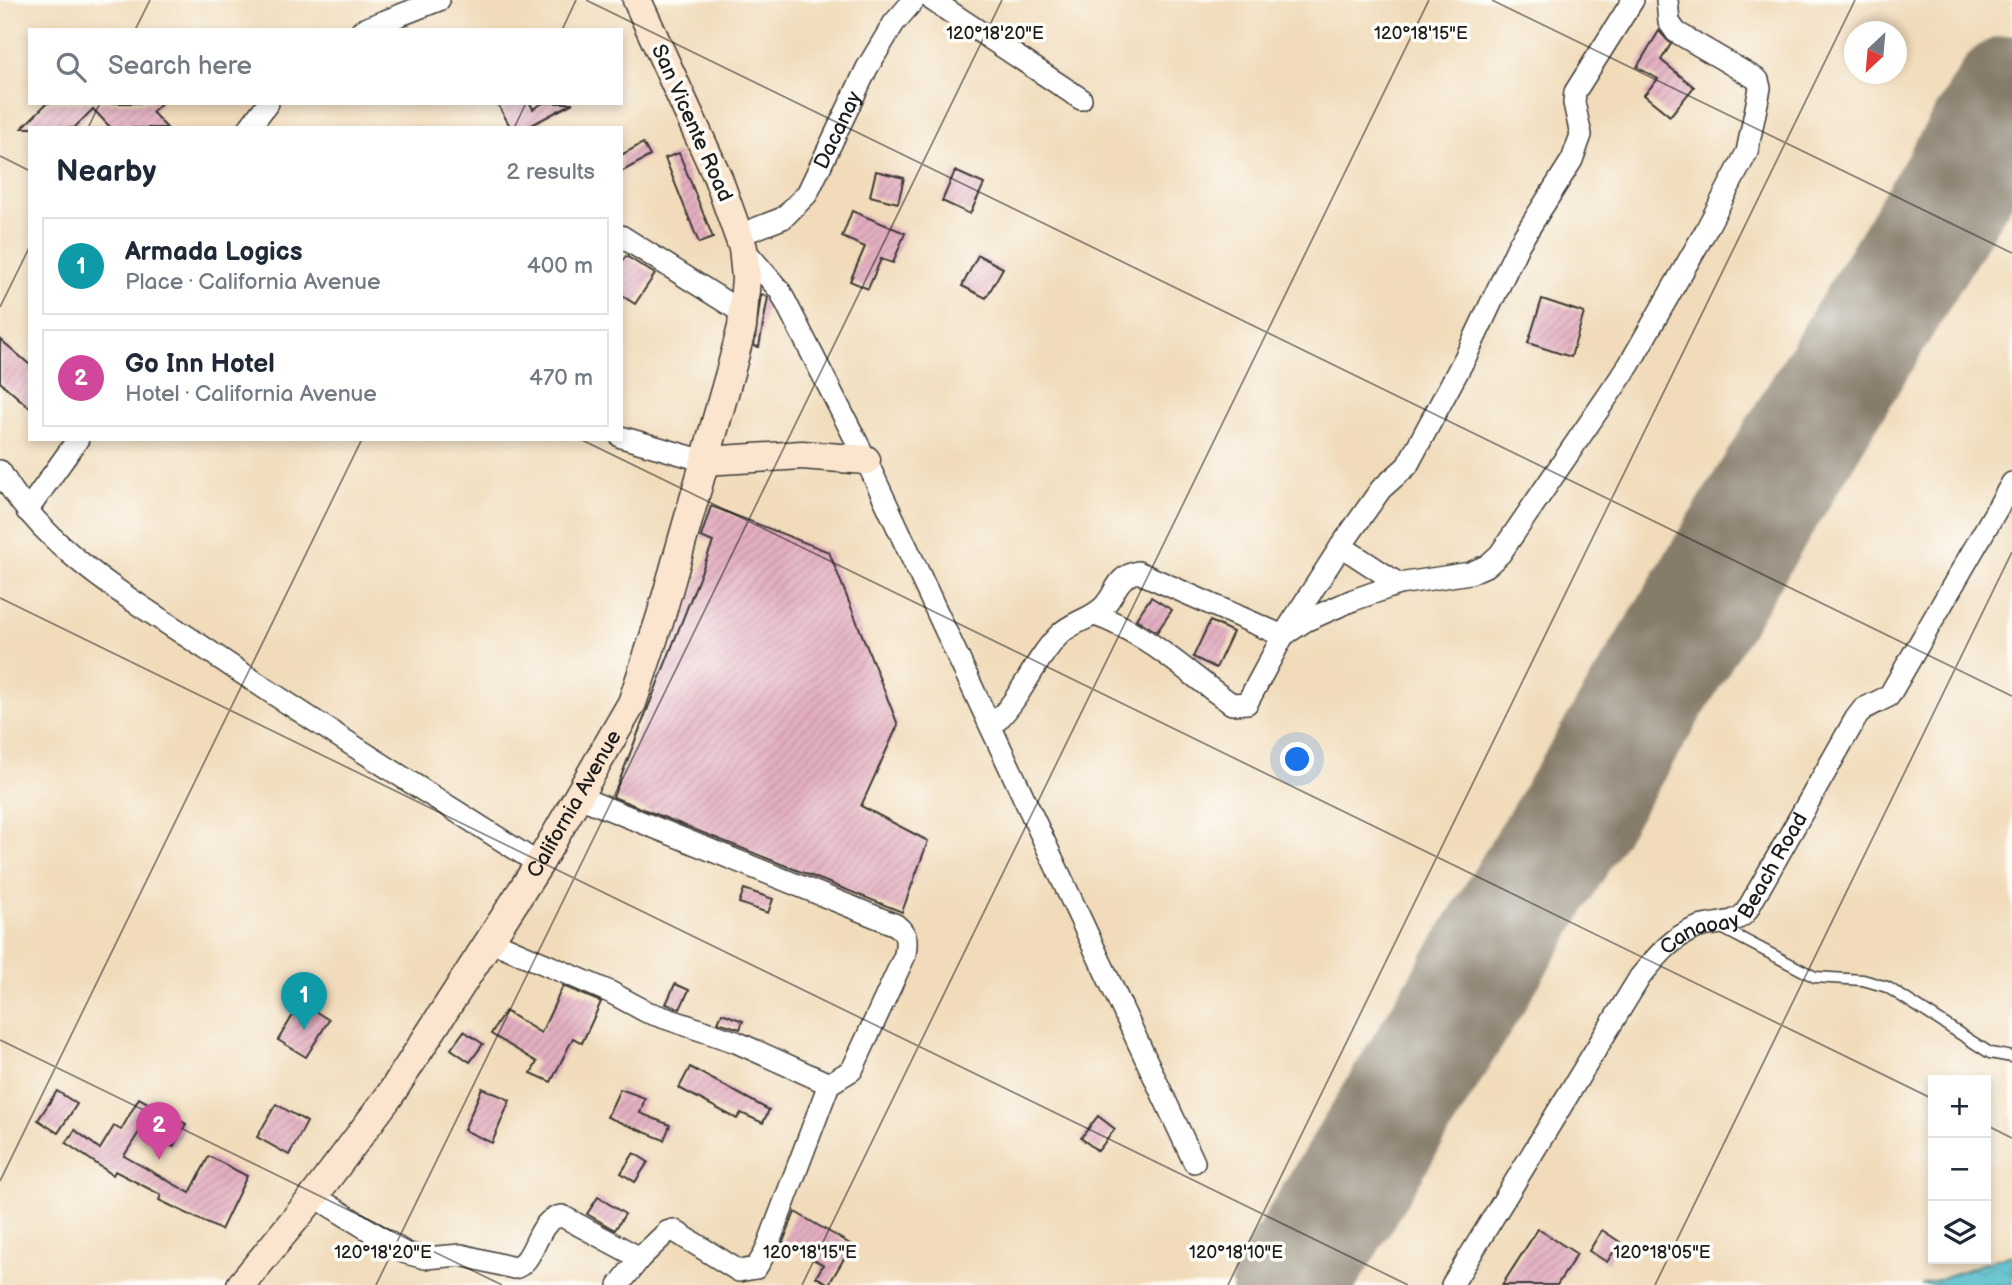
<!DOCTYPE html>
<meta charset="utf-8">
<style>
:root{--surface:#fff;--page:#f2f2f3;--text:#1f2937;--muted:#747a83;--line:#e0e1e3;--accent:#ea580c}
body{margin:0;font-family:"Balsamiq Sans",sans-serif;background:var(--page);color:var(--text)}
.controls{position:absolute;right:21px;bottom:21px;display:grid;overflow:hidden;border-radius:0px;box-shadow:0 4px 10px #0003}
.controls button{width:63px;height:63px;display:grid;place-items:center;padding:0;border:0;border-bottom:2px solid var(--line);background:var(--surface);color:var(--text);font:35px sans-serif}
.compass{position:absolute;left:1844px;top:21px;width:63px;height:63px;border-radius:50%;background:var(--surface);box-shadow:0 4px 10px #0003;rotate:206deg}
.you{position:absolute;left:1298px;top:760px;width:24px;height:24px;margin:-18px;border:5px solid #fff;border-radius:50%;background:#1a73e8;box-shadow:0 0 0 10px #1a73e833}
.badge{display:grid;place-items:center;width:46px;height:46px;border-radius:50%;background:var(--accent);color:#fff;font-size:23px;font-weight:700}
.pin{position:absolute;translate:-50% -58px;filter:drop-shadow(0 2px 4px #0008)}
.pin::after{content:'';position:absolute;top:37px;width:24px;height:21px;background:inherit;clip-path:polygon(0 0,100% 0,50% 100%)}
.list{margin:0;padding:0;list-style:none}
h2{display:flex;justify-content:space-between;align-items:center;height:91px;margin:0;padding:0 28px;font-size:30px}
h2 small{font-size:23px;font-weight:400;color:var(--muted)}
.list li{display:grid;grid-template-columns:46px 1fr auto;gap:21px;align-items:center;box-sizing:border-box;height:98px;margin:0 14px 14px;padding:0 14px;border:2px solid var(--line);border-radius:0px}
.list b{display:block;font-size:26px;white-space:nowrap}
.list p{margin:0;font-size:23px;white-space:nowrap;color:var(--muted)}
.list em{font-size:23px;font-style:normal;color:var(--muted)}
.icon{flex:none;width:38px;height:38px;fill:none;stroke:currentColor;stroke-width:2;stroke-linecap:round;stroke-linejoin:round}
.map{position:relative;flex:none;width:2012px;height:1285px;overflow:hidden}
.search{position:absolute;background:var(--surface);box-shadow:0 4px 10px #0003;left:28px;top:28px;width:595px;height:77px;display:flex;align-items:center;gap:18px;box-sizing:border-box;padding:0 24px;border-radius:0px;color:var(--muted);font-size:26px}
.panel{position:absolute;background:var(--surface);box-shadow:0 4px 10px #0003;left:28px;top:126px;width:595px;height:315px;border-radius:0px}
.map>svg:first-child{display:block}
</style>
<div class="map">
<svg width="2012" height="1285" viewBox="0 0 2012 1285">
<defs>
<pattern id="water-waves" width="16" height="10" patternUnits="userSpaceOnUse" patternTransform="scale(1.75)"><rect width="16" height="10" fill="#4fbcc9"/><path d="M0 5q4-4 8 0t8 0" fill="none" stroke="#44a1ac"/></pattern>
<pattern id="building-hatch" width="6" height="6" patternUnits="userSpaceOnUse" patternTransform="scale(1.75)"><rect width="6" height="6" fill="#e3aec0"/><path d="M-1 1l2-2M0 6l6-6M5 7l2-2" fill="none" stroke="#c295a4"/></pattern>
</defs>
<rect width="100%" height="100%" fill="#fdfcf7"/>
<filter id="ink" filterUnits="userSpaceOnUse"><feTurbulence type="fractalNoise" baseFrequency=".0143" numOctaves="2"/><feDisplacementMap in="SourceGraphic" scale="14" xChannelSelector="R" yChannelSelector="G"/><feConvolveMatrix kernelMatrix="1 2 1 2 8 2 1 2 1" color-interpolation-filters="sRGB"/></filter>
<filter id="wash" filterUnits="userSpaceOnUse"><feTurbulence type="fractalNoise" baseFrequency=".00686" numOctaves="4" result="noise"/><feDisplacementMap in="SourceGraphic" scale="28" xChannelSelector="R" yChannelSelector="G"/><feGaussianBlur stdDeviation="1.57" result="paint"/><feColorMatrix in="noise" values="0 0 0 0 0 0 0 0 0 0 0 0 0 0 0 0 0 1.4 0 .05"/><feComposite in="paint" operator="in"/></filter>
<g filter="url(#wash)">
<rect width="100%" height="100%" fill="#f1dbba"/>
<path fill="url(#water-waves)" stroke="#366c72" stroke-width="2" d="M 2012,1254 L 2012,1285 L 1921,1285 Z"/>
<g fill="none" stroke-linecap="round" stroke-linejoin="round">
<path stroke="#867c6b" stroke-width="116" d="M 1290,1285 L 2012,93"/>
</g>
<g id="blocks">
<g fill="url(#building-hatch)">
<path d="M 1659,31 L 1671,44 L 1661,60 L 1694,87 L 1670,116 L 1644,95 L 1658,79 L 1637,67 Z"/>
<path d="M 47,103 L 162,103 L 152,112 L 167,128 L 111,128 L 93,109 L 74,128 L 22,128 Z"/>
<path d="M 497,103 L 530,103 L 533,109 L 543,103 L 573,103 L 526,128 L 511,128 Z"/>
<path d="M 643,143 L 650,156 L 621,172 L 621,155 Z"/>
<path d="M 679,153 L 713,238 L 699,243 L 665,158 Z"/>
<path d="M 876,171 L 904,178 L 898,203 L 870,196 Z"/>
<path d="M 955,171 L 984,184 L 970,214 L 942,201 Z"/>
<path d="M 852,211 L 905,233 L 893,263 L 881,259 L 868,289 L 850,281 L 865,247 L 842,237 Z"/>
<path d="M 978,255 L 1003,268 L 986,298 L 962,286 Z"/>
<path d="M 626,256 L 655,274 L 635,304 L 621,295 L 621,263 Z"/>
<path d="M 761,294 L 768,297 L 759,347 L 754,346 Z"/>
<path d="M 1542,299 L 1584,313 L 1571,357 L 1528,343 Z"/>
<path d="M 0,339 L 30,365 L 30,408 L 0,382 Z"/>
<path d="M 711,506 L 829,552 L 898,725 L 861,806 L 928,841 L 902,912 L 613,797 L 713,542 L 701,537 Z"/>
<path d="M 1151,597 L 1172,610 L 1157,632 L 1136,619 Z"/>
<path d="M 1210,621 L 1233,632 L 1216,668 L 1193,657 Z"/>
<path d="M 744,889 L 773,899 L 768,913 L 739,903 Z"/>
<path d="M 675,984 L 689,990 L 680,1009 L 666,1004 Z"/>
<path d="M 563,986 L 601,1002 L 582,1043 L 573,1038 L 551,1082 L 531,1073 L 537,1062 L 491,1034 L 505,1011 L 541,1033 Z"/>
<path d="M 301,1002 L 329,1020 L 306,1057 L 278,1040 Z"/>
<path d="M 722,1013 L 743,1021 L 740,1029 L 718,1022 Z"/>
<path d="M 464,1031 L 483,1044 L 470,1062 L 451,1049 Z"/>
<path d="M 690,1067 L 769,1110 L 763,1123 L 741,1113 L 737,1119 L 679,1088 Z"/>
<path d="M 482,1088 L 510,1100 L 492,1143 L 464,1130 Z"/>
<path d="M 620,1089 L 645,1098 L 640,1113 L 670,1125 L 664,1140 L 607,1117 Z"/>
<path d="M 57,1091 L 77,1104 L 58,1133 L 38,1120 Z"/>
<path d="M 139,1098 L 186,1124 L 173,1147 L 141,1129 L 124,1156 L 190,1193 L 209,1156 L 247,1176 L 221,1230 L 159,1200 L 161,1195 L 115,1171 L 113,1175 L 66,1143 L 75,1130 L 100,1149 L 114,1126 L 121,1130 Z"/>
<path d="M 276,1104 L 307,1122 L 289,1155 L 257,1137 Z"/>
<path d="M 1098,1116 L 1115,1129 L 1098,1151 L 1081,1138 Z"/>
<path d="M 634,1153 L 648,1162 L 635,1182 L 621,1173 Z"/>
<path d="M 598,1197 L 625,1214 L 615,1230 L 587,1214 Z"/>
<path d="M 795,1212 L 852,1245 L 829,1284 L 816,1277 L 823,1265 L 783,1242 Z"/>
<path d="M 1538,1229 L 1577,1254 L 1557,1285 L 1502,1285 Z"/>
<path d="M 1602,1230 L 1620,1242 L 1607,1262 L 1589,1251 Z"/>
</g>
</g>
</g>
<g filter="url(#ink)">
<use href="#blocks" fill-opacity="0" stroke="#3c3934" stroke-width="2"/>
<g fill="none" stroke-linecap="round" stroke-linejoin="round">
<g stroke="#3c3934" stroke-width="13">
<path id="lane" d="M 1718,926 L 1815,977 L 1863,980 L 1887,987 L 1990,1053 L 2012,1057"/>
</g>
<g stroke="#3c3934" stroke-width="24">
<g id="street">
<path d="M 932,0 L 1081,99"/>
<path d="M 362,30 L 439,0"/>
<path d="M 249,128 L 268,103"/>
<path id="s1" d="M 739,235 L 783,218 L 807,194 L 867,68 L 894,23 L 914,0"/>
<path d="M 621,236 L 743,313"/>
<path d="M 743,248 L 780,291 L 866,460 L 1194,1162"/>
<path d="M 621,437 L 705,461"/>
<path d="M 0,471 C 46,552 130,598 206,649 C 315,723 428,793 539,864"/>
<path d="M 27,511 L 78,439"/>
<path d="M 1341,546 L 1399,584"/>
<path d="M 1095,615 C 1146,632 1188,674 1232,704 L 1247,703 L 1283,636 L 1341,546 L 1381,489 L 1407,466 L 1466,356 L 1519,244 L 1572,160 L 1581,135 L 1574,103 L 1575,92 L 1633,0"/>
<path d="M 1287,633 L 1305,621 L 1353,600 L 1399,584 L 1470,573 L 1488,565 L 1500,554 L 1629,365 L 1705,232 L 1747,152 L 1760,88 L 1758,80 L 1676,32 L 1669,22 L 1667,0"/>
<path d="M 991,726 C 1021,701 1032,662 1060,634 C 1073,621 1093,619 1105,605 C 1118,590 1116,577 1138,572 L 1283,636"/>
<path d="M 579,797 L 896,925 C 908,935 907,940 905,955 L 852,1070 L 829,1084 L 765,1253 L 756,1268 L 739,1271 L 673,1230 L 667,1232 L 640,1258"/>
<path d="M 491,941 L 610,992 L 647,1012 L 736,1042 L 829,1084"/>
<path d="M 314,1196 L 406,1253 L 425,1258 L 461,1255 L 514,1268 C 537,1263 535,1218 562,1216 L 640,1258 L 619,1285"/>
<path id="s2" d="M 1452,1285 L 1640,977 C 1655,959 1671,938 1694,929 C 1711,921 1733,927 1746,912 L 1856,718 L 1863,709 L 1889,696 L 2012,483"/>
</g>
</g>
<g stroke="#3c3934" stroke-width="31">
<g id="secondary">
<path d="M 705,461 L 802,455 L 866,460"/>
<path id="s3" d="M 241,1285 L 314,1196 L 390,1095 L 539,864 L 632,703 L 660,619 L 731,369 L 742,327 L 746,278 L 743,248 L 718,178 L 637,0"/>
</g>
</g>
<use href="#lane" stroke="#fff" stroke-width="10"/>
<use href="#street" stroke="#fff" stroke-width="21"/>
<use href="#secondary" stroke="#fbe5cf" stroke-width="28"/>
</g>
</g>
<path fill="none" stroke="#1c1c1c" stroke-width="2" stroke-opacity="0.45" d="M 586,0 L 2012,696M 1492,0 L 2012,253M 135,30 L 150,0M 562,30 L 576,0M 88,128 L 100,103M 514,128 L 526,103M 0,156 L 30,171M 0,307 L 30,246M 580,439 L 1933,1099M 0,598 L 1408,1285M 0,1040 L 502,1285M 1986,1125 L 2012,1138M 0,1181 L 362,439M 376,1285 L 1002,0M 802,1285 L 1429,0M 1228,1285 L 1855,0M 1655,1285 L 2012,552"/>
<g text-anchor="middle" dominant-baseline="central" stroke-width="7" stroke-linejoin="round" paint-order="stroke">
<g font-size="21" fill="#1c1c1c" stroke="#fdfcf7">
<text transform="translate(692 123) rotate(66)">San Vicente Road</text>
<text stroke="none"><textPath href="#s1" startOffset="152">Dacanay</textPath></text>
<text stroke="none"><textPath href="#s3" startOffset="586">California Avenue</textPath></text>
<text stroke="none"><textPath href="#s2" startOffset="499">Canaoay Beach Road</textPath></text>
</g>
</g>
<g font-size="18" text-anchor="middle" fill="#1c1c1c" stroke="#fdfcf7" stroke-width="7" stroke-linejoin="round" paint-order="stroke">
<text x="995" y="39">120°18'20"E</text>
<text x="1421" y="39">120°18'15"E</text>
<text x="383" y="1258">120°18'20"E</text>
<text x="810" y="1258">120°18'15"E</text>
<text x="1236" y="1258">120°18'10"E</text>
<text x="1662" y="1258">120°18'05"E</text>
</g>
</svg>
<div class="controls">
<button>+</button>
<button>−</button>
<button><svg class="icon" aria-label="layers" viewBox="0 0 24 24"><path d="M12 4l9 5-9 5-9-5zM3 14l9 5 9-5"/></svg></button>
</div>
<svg class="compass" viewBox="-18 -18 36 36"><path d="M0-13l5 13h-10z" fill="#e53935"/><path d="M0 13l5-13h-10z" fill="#747a83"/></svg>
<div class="you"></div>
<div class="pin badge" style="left:304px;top:1030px;background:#0f9aa8">1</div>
<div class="pin badge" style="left:159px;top:1160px;background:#d1479c">2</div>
<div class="search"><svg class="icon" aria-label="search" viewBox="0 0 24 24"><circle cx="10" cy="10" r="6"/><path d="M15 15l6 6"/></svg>Search here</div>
<section class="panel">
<h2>Nearby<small>2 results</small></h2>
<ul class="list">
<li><span class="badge" style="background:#0f9aa8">1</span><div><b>Armada Logics</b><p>Place · California Avenue</p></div><em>400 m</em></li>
<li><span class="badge" style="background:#d1479c">2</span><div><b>Go Inn Hotel</b><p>Hotel · California Avenue</p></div><em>470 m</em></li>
</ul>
</section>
</div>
